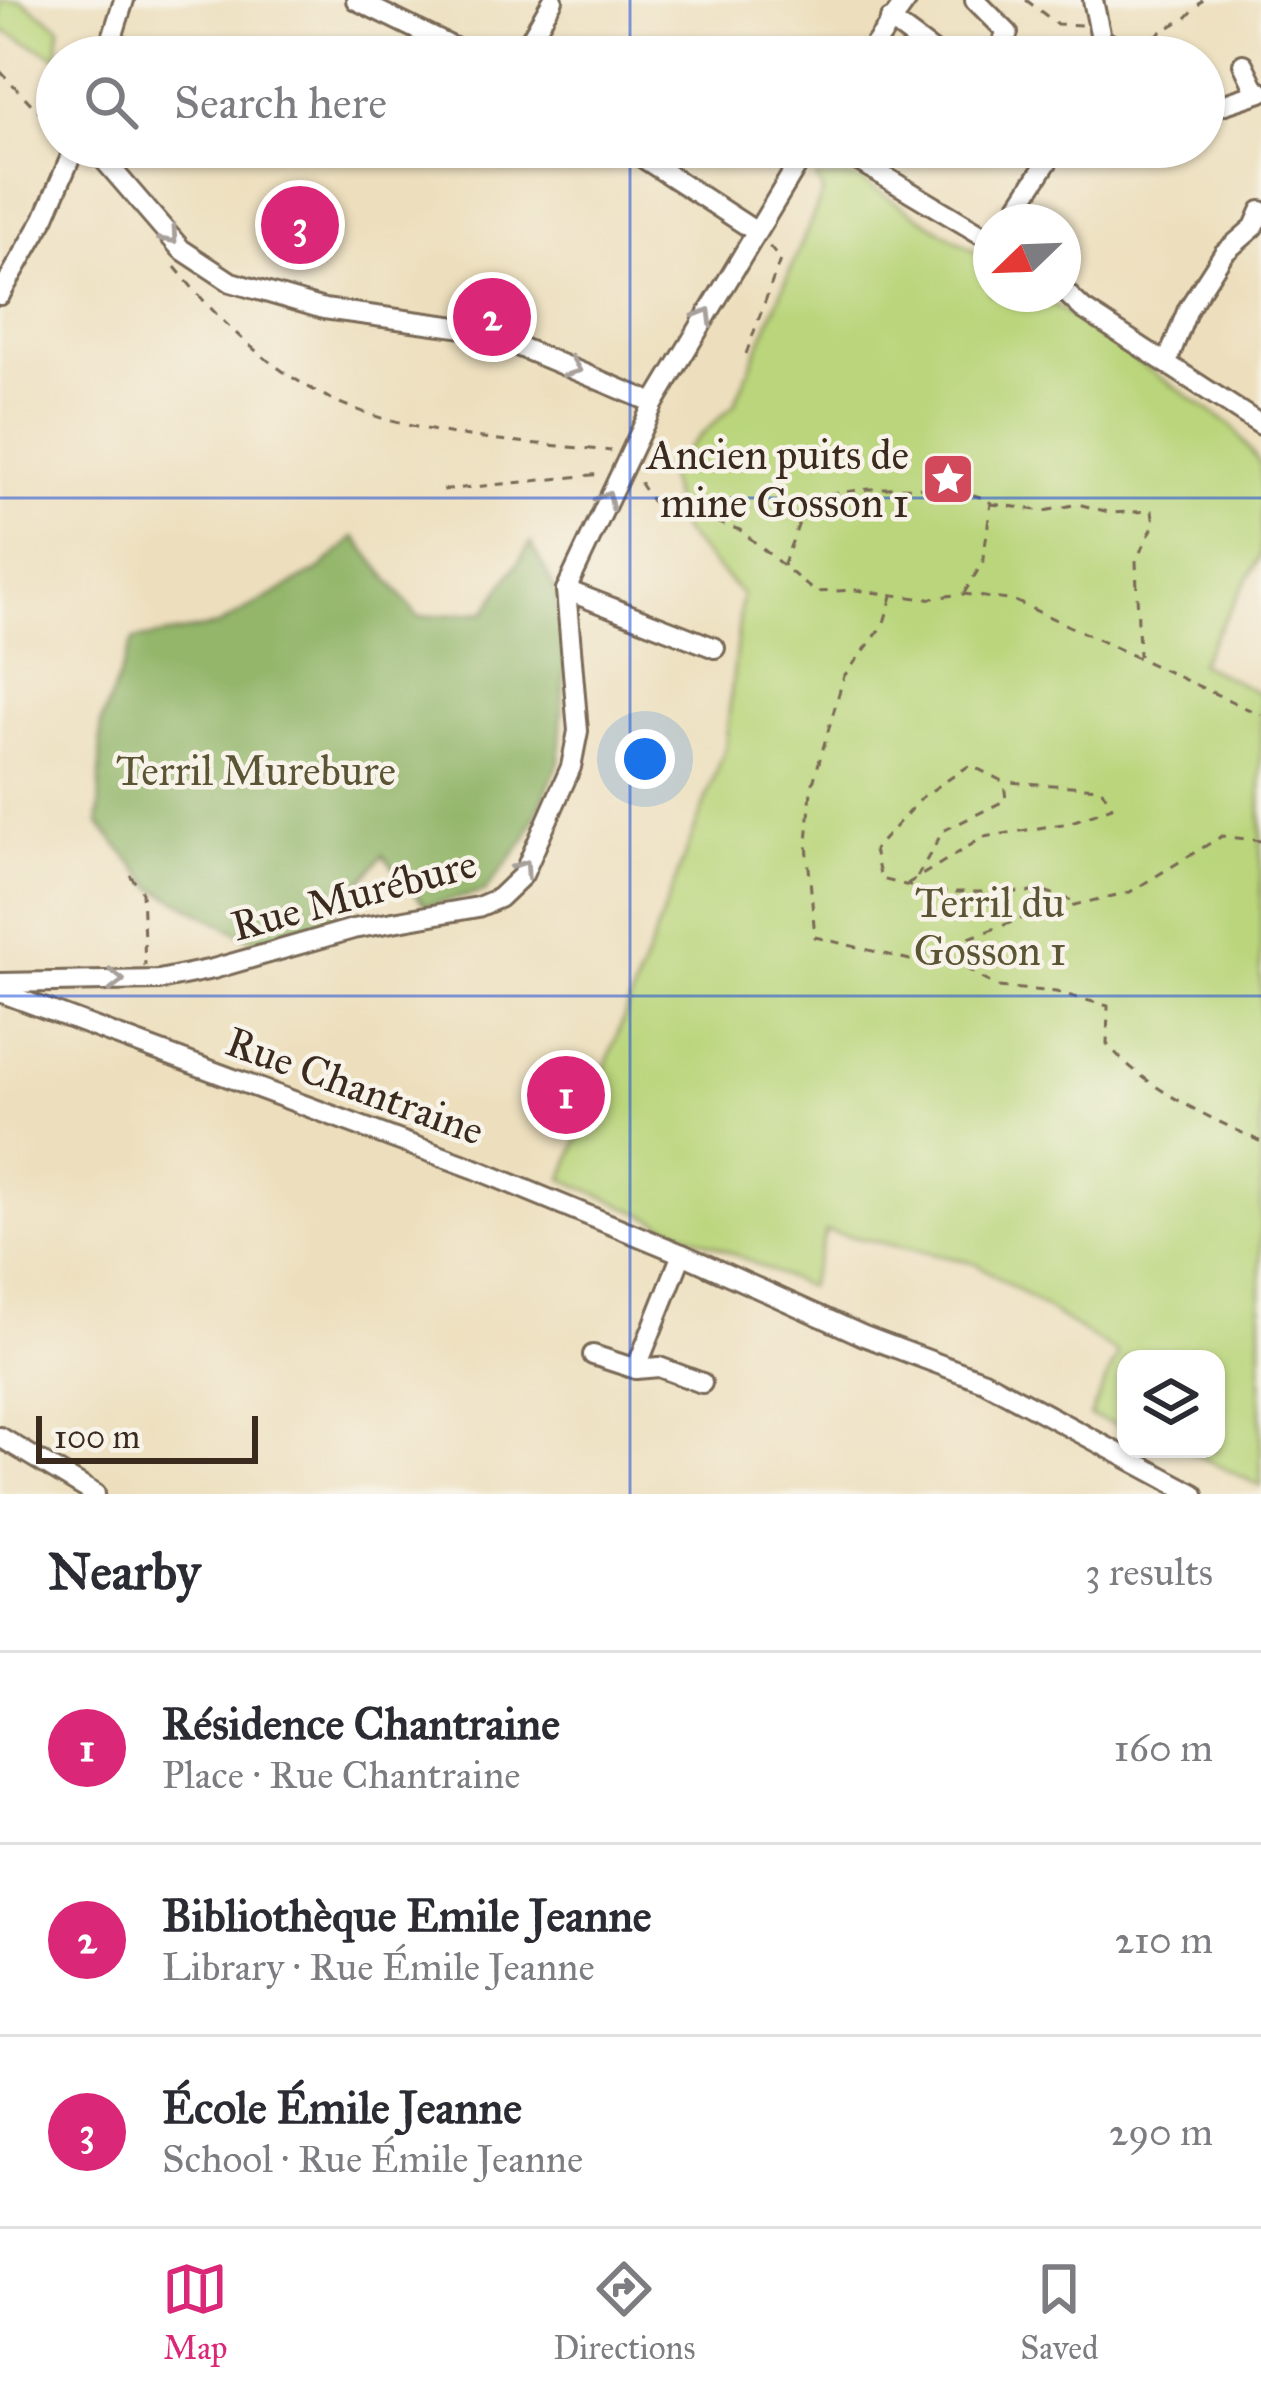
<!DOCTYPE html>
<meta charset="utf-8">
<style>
:root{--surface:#fff;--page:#f7f7f7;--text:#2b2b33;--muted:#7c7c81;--line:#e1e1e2;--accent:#db2777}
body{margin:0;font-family:"IM FELL Great Primer",serif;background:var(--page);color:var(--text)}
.controls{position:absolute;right:36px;bottom:36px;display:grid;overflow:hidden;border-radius:24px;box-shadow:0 3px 9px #0004}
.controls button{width:108px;height:108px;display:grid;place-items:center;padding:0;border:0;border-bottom:3px solid var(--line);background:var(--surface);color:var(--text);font:60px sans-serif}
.compass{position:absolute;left:973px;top:204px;width:108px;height:108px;border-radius:50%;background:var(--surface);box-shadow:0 3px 9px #0004;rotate:247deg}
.scale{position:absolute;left:36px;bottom:30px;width:222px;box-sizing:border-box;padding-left:12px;border:6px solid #3b2a1e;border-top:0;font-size:33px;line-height:42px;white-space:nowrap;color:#3b2a1e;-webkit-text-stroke:9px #f7f3e8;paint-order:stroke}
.you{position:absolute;left:645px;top:759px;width:42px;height:42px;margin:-30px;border:9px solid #fff;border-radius:50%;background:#1a73e8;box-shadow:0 0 0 18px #1a73e833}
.badge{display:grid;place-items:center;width:78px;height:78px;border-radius:50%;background:var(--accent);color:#fff;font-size:39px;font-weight:700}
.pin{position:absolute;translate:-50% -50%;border:6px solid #fff;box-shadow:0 3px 12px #0006}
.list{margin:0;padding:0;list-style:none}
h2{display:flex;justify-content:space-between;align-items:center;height:156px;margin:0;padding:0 48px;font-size:51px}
h2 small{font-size:39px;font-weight:400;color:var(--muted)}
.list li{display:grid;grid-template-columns:78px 1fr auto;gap:36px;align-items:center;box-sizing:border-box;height:192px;padding:0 48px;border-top:3px solid var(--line)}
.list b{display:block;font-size:45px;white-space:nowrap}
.list p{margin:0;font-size:39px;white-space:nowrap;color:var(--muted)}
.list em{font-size:39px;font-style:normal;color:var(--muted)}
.icon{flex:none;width:66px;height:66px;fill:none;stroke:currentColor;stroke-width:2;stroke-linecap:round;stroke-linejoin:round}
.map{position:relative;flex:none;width:1261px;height:1494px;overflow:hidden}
.search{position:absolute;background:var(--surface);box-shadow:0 3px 9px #0004;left:36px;right:36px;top:36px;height:132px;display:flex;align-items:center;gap:30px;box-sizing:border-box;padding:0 42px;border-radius:66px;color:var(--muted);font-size:45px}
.sheet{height:732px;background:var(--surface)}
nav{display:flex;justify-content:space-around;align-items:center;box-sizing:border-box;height:168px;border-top:3px solid var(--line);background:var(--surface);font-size:33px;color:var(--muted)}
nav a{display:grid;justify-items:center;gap:6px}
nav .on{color:var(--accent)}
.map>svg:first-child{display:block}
</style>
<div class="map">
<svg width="1261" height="1494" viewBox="0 0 1261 1494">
<rect width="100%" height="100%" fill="#f7f3e8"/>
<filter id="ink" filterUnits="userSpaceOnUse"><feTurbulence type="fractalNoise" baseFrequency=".00833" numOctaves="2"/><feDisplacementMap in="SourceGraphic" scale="24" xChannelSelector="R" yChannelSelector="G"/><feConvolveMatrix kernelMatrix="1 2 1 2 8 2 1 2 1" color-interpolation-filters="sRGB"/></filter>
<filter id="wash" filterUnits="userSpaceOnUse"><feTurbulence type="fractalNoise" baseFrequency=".004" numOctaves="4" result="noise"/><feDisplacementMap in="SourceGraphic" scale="48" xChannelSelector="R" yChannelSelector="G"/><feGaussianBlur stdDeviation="2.7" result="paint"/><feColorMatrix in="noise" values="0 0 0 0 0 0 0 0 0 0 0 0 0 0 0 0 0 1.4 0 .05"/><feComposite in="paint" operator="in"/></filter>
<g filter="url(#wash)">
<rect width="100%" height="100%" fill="#eddfbd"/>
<g fill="#bad57b" stroke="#7a804c" stroke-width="3">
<path d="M 0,0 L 21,0 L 60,27 L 57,57 L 0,29 Z"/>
<path d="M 816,178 L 857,178 L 991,262 L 991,294 L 1038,294 L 1232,426 L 1261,465 L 1261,556 L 1199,663 L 1261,694 L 1261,1486 L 1184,1449 L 1216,1449 L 1216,1359 L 1126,1359 L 1126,1428 L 1090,1416 L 1118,1354 L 975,1263 L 826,1231 L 808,1287 L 563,1179 L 725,749 L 742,595 L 681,530 L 665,468 L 734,405 L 823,192 Z"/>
</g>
<path fill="#93b66b" stroke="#677044" stroke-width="3" d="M 355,537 L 418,617 L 485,612 L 531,543 L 557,593 L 565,660 L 559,762 L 525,840 L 484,892 L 426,906 L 383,855 L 325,926 L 253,941 L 154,888 L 99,824 L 101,723 L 133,640 L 217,626 L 320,569 Z"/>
</g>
<g filter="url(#ink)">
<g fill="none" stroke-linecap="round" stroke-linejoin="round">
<g stroke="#796956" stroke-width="24">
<g id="minor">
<path d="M 356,0 L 473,57"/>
<path d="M 975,0 L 1008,33 L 993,57"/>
<path d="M 1093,0 L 1101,38 L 1128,57"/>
<path d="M 890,20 L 940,57"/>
<path d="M 106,57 L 124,0"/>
<path d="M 520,57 L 553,0"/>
<path d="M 866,57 L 907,0"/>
<path d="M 1243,64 L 1257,93"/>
<path d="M 1204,111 L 1261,92"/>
<path d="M 93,147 L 181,249 L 231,282 L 324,309 L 479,330 L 654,403"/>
<path d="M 626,147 L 755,231"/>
<path d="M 835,147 L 991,240"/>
<path d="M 1008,222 L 1057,147"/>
<path d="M 1063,290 L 1083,309 L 1261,425"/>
<path d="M 0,295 L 44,219 L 75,147"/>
<path d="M 1167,362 L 1188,309 L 1224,253 L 1254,227 L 1261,211"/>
<path d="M 566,590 L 715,648"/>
<path d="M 0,983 L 159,980 L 213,969 L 353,929 L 478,907 L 499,898 L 523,875 L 571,767 L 578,731 L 566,590 L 654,403 L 808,147"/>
<path d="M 0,992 L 473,1168 L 682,1254 L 864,1336 L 984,1381 L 1194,1494"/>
<path d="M 593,1355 L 636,1369 L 682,1254"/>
<path d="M 636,1369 L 659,1367 L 702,1383"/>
<path d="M 0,1437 L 95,1494"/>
</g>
</g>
<g stroke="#796956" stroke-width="3" stroke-dasharray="9 9" stroke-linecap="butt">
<path d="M 1026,0 L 1057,24 L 1081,25"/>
<path d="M 1139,45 L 1187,17 L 1203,0"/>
<path d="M 0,71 L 57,131"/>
<path d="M 175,267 C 310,434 412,431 611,451"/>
<path d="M 746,354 L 780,260 L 769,246"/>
<path d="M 641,464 L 641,485 L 652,501 L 740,530 L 815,592 L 856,590 L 925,599 L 963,594 L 1015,601 L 1261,715"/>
<path d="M 443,490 L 602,474"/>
<path d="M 992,504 L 1045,511 L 1078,504 L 1112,513 L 1152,511 L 1154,525 L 1136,560 L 1139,656"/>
<path d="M 783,566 L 802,515 L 818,497 C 858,487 958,479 991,503 L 983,562 L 964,593"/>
<path d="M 892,596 L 883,626 L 844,676 L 811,790 L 807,844 L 815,937 L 910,960 L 1031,915 L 1130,892 L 1222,836 L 1261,841"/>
<path d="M 130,875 L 142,892 L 145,966"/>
<path d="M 917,877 L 943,831 L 1006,800 L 1004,782 L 970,765 L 922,797 L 874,850 L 881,879 L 934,892 L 1047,892 L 1078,903"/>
<path d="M 907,884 L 984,837 L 1069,823 L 1112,807 L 1101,788 L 1007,782"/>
<path d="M 936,950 L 997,987 L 1056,992 L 1108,1006 L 1107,1044 C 1150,1092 1204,1114 1261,1142"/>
</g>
<use href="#minor" stroke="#fff" stroke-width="18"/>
</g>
<defs><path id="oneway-chevron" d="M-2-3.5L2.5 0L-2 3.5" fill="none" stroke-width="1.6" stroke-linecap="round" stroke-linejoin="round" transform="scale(3)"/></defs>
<g stroke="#a79f9a">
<use href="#oneway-chevron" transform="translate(170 236) rotate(48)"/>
<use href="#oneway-chevron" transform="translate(705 316) rotate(-59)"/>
<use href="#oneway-chevron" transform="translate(573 368) rotate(22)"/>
<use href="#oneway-chevron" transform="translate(606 499) rotate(-63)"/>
<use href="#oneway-chevron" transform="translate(523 868) rotate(-56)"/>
<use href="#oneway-chevron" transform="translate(116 980)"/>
</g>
</g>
<path fill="none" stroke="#1d4ed8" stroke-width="3" stroke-opacity="0.55" d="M 630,0 L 630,57M 630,147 L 630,1494M 0,498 L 1261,498M 0,996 L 1261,996"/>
<defs>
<g id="sight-square" transform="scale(2.7)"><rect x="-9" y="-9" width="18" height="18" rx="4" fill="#d1495b" stroke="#f7f3e8"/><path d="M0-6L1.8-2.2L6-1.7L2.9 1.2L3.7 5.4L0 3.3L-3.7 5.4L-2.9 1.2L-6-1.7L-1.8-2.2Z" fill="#fff"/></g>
</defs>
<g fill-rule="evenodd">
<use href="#sight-square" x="948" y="479"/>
</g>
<g text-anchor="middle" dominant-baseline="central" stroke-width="9" stroke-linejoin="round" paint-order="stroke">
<g font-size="42" fill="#3b2a1e" stroke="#f7f3e8" text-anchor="end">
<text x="909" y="455">Ancien puits de<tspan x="909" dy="48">mine Gosson 1</tspan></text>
</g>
<g font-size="42" fill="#5b5535" stroke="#f7f3e8">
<text x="256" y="771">Terril Murebure</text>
<text x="990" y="903">Terril du<tspan x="990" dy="48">Gosson 1</tspan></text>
</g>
<g font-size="42" fill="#3b2a1e" stroke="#f7f3e8">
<text transform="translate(354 895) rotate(-15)">Rue Murébure</text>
<text transform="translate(355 1086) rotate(20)">Rue Chantraine</text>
</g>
</g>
</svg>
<div class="controls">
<button><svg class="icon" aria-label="layers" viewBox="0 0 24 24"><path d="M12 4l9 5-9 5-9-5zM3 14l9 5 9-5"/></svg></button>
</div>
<svg class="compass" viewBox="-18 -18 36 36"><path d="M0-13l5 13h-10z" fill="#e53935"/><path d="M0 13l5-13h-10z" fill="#7c7c81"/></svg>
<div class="scale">100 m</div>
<div class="you"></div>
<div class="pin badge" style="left:566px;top:1095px">1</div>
<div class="pin badge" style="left:492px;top:317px">2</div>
<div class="pin badge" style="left:300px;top:225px">3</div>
<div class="search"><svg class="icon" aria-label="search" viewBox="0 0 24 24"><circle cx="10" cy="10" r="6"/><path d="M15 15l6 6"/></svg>Search here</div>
</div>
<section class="sheet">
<h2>Nearby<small>3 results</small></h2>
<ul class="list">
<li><span class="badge">1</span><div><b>Résidence Chantraine</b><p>Place · Rue Chantraine</p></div><em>160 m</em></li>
<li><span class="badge">2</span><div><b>Bibliothèque Emile Jeanne</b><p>Library · Rue Émile Jeanne</p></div><em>210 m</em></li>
<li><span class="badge">3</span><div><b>École Émile Jeanne</b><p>School · Rue Émile Jeanne</p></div><em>290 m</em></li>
</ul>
</section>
<nav>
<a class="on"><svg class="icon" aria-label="map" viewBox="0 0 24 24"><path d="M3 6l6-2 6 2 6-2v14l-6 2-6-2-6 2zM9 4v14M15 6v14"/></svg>Map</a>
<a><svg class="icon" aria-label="directions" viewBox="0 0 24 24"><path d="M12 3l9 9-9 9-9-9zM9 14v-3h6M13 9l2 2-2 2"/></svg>Directions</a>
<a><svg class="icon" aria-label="saved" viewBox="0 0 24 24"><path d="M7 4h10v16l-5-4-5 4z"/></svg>Saved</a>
</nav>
